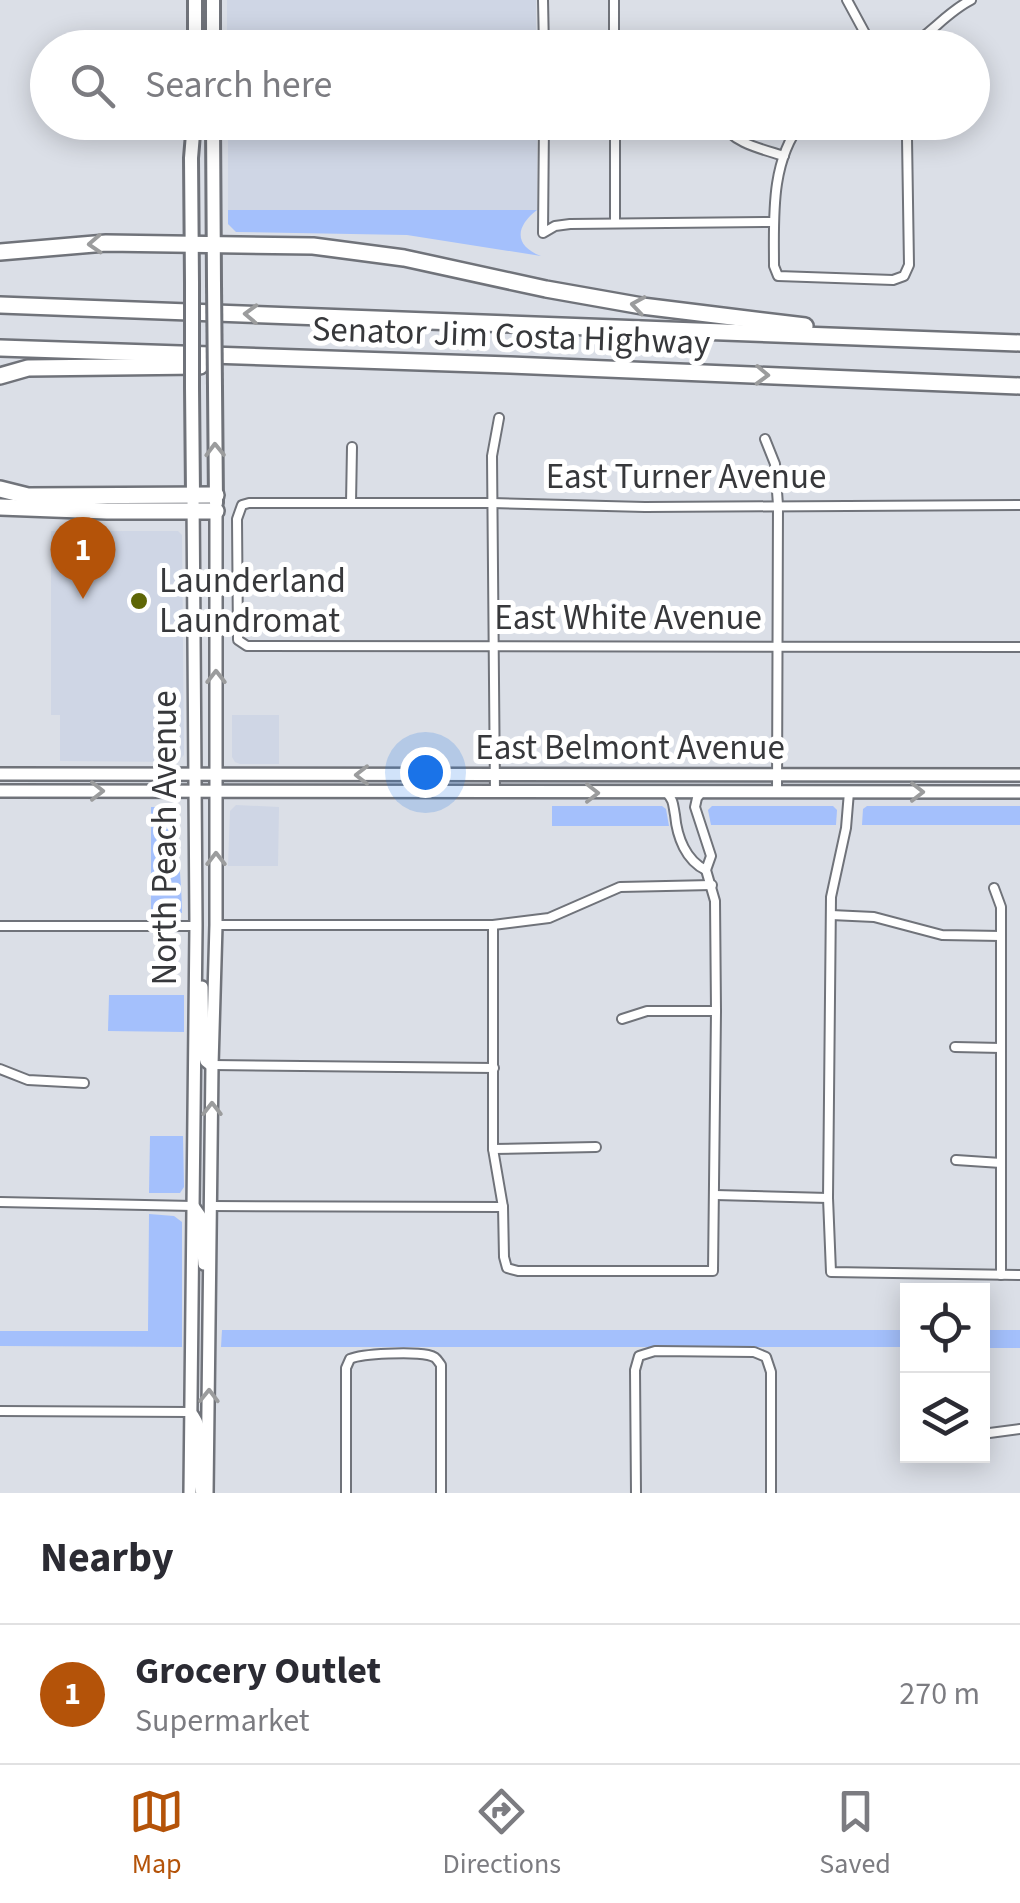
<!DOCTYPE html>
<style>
:root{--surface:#fff;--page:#f7f7f7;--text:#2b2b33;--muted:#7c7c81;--line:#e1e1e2;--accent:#b45309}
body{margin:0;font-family:"Source Sans 3",sans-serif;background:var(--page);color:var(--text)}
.controls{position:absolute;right:30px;bottom:30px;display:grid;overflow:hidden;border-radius:0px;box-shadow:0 5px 25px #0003}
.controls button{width:90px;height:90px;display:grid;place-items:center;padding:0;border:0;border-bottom:2px solid var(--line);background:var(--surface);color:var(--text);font:50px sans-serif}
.you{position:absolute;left:425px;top:772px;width:35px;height:35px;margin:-25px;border:8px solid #fff;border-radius:50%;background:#1a73e8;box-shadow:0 0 0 15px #1a73e833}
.badge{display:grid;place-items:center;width:65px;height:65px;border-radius:50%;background:var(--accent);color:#fff;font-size:32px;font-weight:700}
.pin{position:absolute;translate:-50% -82px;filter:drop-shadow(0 2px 5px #0008)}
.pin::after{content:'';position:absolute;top:52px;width:35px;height:30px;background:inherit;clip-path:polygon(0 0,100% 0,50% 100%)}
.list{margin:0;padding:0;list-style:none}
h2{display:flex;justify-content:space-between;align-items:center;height:130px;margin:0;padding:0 40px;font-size:42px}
h2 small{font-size:32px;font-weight:400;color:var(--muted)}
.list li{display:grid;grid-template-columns:65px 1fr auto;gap:30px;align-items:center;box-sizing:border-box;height:140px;padding:0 40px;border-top:2px solid var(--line)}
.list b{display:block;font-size:38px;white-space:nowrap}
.list p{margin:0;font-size:32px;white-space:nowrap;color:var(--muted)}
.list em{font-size:32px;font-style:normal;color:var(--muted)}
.icon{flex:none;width:55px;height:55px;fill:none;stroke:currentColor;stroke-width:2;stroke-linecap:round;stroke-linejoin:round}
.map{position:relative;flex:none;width:1020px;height:1493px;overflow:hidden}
.search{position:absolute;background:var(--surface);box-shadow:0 5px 25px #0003;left:30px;right:30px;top:30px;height:110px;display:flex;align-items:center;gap:25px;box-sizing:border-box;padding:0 35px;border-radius:55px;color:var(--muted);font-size:38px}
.sheet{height:270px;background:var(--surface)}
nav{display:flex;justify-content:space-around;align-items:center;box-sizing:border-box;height:140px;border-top:2px solid var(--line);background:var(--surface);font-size:28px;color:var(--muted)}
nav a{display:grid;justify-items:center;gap:5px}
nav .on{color:var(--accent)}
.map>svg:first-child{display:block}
</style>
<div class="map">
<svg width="1020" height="1493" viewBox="0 0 1020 1493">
<rect width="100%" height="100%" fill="#dbdfe7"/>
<g fill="#cfd6e5">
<rect x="227" y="0" width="309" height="47"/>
<rect x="228" y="123" width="309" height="87"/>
<path d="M 621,464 L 674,481 L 707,491 L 621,491 Z"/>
<path d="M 51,531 L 178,531 L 182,535 L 184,755 L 177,762 L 60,761 L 60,715 L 51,715 Z"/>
<path d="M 232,715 L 279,715 L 279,764 L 240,764 L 235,762 L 232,757 Z"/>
<path d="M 236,805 L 279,807 L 278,866 L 228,866 L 230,811 Z"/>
</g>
<g fill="#a4c0fc">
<path d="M 228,210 L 537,210 C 516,226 513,245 541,256 L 407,235 L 236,232 L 228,224 Z"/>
<path d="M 552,806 L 662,806 L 666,809 L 669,826 L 552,826 Z"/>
<path d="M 712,806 L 833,806 L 837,810 L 836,825 L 711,825 L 708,810 Z"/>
<path d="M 867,806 L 1020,806 L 1020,825 L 862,825 L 863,809 Z"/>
<path d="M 151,807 L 171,807 L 178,812 C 176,847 182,878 182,913 L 151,913 Z"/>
<path d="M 109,995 L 184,995 L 184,1032 L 108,1031 Z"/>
<path d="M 150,1136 L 183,1136 L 184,1187 L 180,1193 L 149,1193 Z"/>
<path d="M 149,1214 L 174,1216 L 182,1222 L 182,1347 L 0,1346 L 0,1331 L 148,1331 Z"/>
<path d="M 222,1330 L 908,1330 L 907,1347 L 221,1347 Z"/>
<rect x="983" y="1330" width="37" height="18"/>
</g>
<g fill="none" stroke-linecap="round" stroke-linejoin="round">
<g stroke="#70737a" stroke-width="12">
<g id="minor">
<path d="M 543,0 L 544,48"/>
<path d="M 614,0 L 614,48"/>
<path d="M 847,0 L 873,48"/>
<path d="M 907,48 C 931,34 947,12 971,0"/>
<path d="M 544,122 L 543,233 L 555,226 L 570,224 L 774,222"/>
<path d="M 615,122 L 615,223"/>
<path d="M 721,122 C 732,143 762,149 784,156"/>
<path d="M 802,122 C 770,162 774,218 774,266 L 778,276 L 893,280 L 904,276 L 909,265 L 907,138 L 904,122"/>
<path d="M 765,439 L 775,464 L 778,505 L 777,793"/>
<path d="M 351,503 L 352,447"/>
<path d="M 1020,505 L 645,507 L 492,503 L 249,503 L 242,505 L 237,519 L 238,640 L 247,646 L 1020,647"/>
<path d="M 849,792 L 846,828 L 831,897 L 828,1198 L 831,1272 L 1020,1275"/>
<path d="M 495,793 L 492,456 L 499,418"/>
<path d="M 667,793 C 674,801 673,805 675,815 C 677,837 686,861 706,870"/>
<path d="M 994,888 L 1001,907 L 1001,1275"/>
<path d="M 831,915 L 874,917 L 942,935 L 1001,936"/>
<path d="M 216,925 L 493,925 L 549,918 L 620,887 L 712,885"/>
<path d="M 493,925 L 493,1149 L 503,1207 L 504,1257 L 507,1268 L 518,1271 L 713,1271 L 716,1011 L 715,901 L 706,870 L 711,856 L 695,807 L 697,798 L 701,793"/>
<path d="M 0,926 L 196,926"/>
<path d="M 622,1019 L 647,1011 L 716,1011"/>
<path d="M 955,1047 L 1001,1048"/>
<path d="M 212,1065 L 494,1068"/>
<path d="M 0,1069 L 28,1080 L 84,1083"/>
<path d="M 493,1149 L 596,1147"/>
<path d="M 956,1160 L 1001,1163"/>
<path d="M 715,1195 L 828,1198"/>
<path d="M 0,1202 L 193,1206"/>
<path d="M 211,1206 L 503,1207"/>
<path d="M 0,1411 L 190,1412"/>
<path d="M 982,1434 L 1020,1429"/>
<path d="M 346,1493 L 346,1368 L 350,1359 C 363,1353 413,1352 428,1355 C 437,1357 436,1359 441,1365 L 441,1493"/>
<path d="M 636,1493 L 635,1370 L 639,1356 L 655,1351 L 754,1352 L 766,1357 L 771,1372 L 771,1493"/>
</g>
</g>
<g stroke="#70737a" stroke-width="16">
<g id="secondary">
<path d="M 0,774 L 1020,775"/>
<path d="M 0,791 L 1020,792"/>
<path d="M 202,987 L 203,1050 L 206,1061 L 211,1065"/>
<path d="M 193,1206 L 200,1216 L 204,1264"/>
<path d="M 190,1412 C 210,1433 194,1468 202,1493"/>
<path d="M 190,1493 L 196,926 L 193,495"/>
<path d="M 207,1493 L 212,1065 L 216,925 L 216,511"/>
</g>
</g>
<g stroke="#70737a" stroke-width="18">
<g id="primary">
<path d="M 195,0 L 195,48"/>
<path d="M 213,0 L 213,48"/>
<path d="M 213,122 L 214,284"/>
<path d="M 192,283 L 191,158 L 194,122"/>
<path d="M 192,387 L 193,495"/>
<path d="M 215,388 L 216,503"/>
</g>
</g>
<g stroke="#70737a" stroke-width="20">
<g id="motorway">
<path d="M 0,252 L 106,243 L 313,246 L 404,258 L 546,289 L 642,306 L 805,326"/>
<path d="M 0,305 L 1020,343"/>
<path d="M 0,348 L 510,365 L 1020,386"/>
<path d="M 0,376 L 28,368 L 200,366"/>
<path d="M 0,489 L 28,496 L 216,495"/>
<path d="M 0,507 L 107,511 L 216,511"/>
</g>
</g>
<use href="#minor" stroke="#fff" stroke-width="8"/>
<use href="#secondary" stroke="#fff" stroke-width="11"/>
<use href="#primary" stroke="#fff" stroke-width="12"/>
<use href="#motorway" stroke="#fff" stroke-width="15"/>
<g stroke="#70737a" stroke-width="18" stroke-linecap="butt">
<g id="primary-bridge">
<path d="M 192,283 L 192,387"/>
<path d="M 214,284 L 215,388"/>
</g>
</g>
<use href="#primary-bridge" stroke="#fff" stroke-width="12"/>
</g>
<defs><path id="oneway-chevron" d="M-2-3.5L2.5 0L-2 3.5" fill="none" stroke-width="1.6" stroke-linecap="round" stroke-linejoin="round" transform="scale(2.5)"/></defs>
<g stroke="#9b9c9d">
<use href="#oneway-chevron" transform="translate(95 244) rotate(177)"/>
<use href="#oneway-chevron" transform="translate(638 305) rotate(-171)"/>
<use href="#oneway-chevron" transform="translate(251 314) rotate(-178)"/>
<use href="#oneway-chevron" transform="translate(762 375) rotate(2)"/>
<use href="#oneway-chevron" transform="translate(215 450) rotate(-91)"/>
<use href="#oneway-chevron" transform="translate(216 677) rotate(-90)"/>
<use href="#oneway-chevron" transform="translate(362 775) rotate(-180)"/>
<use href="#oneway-chevron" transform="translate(97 791)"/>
<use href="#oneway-chevron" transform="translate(917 792)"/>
<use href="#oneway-chevron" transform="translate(592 793)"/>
<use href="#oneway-chevron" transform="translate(216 859) rotate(-90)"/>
<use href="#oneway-chevron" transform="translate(212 1109) rotate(-90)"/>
<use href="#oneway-chevron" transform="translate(209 1396) rotate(-89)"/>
</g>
<circle fill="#5e6606" stroke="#fff" stroke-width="4" cx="139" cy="601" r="10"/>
<g text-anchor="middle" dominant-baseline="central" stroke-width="10" stroke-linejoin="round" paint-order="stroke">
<g font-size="35" fill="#37383b" stroke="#fff">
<text transform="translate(511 336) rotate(2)">Senator Jim Costa Highway</text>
<text x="686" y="477">East Turner Avenue</text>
<text x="628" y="618">East White Avenue</text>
<text x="630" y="748">East Belmont Avenue</text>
<text transform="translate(165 838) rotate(-90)">North Peach Avenue</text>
</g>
<g font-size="35" fill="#37383b" stroke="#fff" text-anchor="start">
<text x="159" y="581">Launderland<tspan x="159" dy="40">Laundromat</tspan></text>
</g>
</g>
</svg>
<div class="controls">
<button><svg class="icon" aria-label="locate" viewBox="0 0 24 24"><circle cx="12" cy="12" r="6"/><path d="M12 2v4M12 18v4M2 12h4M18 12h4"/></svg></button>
<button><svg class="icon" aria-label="layers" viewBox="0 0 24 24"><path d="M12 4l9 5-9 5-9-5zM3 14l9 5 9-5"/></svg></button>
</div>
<div class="you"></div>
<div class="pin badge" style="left:83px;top:599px">1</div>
<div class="search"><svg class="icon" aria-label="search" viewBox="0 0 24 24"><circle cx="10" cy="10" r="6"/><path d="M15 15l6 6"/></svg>Search here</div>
</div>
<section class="sheet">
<h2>Nearby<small></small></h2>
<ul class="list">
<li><span class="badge">1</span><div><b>Grocery Outlet</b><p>Supermarket</p></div><em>270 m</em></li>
</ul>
</section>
<nav>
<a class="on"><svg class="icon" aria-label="map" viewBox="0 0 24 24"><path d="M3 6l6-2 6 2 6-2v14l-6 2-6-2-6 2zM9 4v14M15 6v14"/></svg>Map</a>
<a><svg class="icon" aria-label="directions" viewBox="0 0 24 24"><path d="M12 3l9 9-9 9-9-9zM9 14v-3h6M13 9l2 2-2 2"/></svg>Directions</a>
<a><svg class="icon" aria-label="saved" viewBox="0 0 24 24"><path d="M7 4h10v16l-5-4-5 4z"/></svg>Saved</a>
</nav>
